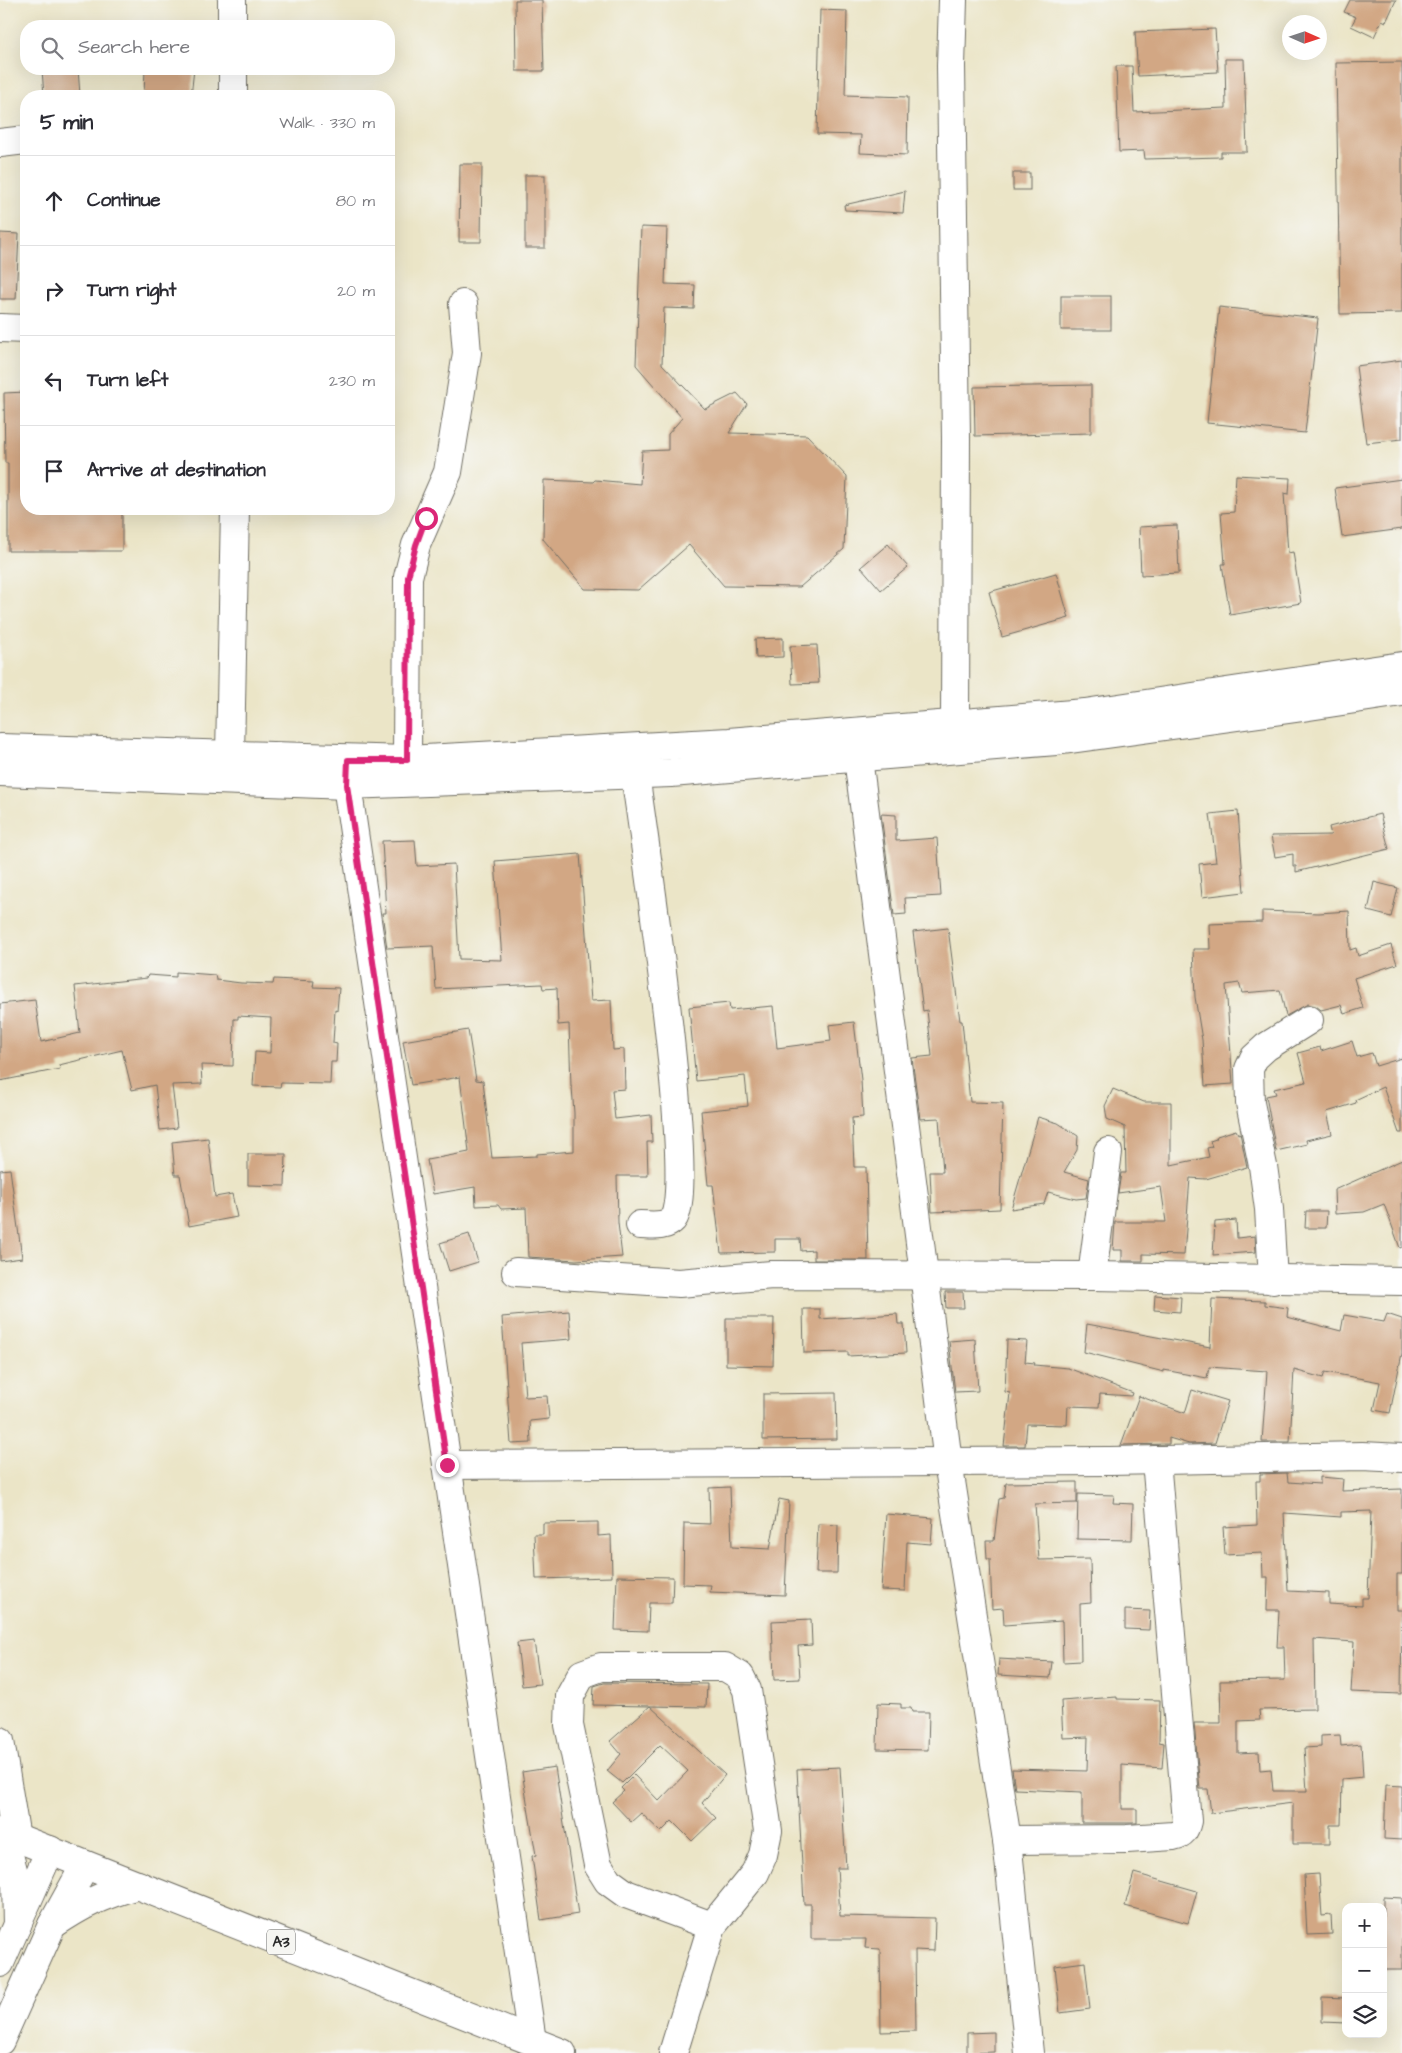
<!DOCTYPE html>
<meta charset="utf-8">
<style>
:root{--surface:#fff;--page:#f2f2f3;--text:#2b2b33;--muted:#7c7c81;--line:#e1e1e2}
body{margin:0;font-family:"Architects Daughter",sans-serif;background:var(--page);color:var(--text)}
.controls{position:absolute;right:15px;bottom:15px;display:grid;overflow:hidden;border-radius:10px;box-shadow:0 5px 20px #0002}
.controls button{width:45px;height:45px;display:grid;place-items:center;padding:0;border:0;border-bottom:1px solid var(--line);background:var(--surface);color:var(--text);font:25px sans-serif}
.compass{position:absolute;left:1282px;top:15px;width:45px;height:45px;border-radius:50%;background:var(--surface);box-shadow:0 5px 20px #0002;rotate:93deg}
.stop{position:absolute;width:15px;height:15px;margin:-11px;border:4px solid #db2777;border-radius:50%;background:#fff}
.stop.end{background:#db2777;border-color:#fff;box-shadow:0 1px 5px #0008}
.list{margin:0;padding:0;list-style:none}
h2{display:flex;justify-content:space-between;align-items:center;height:65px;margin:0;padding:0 20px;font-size:21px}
h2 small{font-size:16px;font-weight:400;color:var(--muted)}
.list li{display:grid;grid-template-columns:32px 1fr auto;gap:15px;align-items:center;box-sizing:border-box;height:90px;padding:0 20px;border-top:1px solid var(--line)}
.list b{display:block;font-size:19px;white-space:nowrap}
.list em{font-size:16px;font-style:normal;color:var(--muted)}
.icon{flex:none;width:28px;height:28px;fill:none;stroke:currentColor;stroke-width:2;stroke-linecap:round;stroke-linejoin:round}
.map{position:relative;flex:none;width:1402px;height:2053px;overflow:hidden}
.search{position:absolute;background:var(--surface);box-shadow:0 5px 20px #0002;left:20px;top:20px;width:375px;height:55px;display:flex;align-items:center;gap:12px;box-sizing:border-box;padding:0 18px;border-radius:20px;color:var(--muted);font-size:19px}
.panel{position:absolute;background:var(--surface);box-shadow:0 5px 20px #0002;left:20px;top:90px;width:375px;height:425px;border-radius:20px}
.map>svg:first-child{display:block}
</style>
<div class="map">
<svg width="1402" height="2053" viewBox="0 0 1402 2053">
<rect width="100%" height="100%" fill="#f6f6f2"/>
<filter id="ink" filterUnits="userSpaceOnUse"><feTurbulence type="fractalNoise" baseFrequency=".02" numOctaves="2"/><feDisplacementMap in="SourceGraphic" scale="10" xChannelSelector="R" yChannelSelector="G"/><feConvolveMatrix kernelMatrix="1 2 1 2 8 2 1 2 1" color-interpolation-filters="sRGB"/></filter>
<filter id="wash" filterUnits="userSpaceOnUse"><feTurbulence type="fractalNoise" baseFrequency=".0096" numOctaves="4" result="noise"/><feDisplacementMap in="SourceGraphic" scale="20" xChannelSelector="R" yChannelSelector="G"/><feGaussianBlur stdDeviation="1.12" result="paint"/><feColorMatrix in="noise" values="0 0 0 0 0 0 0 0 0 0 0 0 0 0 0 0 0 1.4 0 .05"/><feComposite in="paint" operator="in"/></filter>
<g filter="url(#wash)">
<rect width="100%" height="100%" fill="#ebe5c7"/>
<g id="blocks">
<g fill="#d2a784" fill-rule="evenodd">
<path d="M 515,0 L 542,0 L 544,71 L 516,71 Z"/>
<path d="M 1350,0 L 1396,0 L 1386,22 L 1382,20 L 1374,37 L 1351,26 L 1356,17 L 1344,12 Z"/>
<path d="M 820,10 L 847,11 L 845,95 L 908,97 L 907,155 L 860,153 L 861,135 L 817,134 Z"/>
<path d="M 1215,29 L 1218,72 L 1138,76 L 1135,32 Z"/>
<path d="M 1225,59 L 1244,59 L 1247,152 L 1221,152 L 1221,157 L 1145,159 L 1144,151 L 1119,152 L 1116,66 L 1132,66 L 1134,112 L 1226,108 Z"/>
<path d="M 1402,62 L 1402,313 L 1340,314 L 1336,63 Z"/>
<path d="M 42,69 L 78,69 L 80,95 L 44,96 Z"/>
<path d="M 145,69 L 194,69 L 191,96 L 144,96 Z"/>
<path d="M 460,164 L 482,164 L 481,242 L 459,242 Z"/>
<rect x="1013" y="173" width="17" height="17"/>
<rect x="525" y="175" width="20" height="73"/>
<path d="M 905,191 L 903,213 L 845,210 L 844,205 Z"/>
<path d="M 641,227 L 667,228 L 665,284 L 695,285 L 694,309 L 664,308 L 662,364 L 705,409 L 737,393 L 747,404 L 729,433 L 807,435 L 847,477 L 844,549 L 800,587 L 724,586 L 689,545 L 638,590 L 585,589 L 543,539 L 544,480 L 593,482 L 595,480 L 640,484 L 642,451 L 668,450 L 668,434 L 682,418 L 636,365 Z"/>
<path d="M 0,233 L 19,234 L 16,299 L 0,299 Z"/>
<rect x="1061" y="296" width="50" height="34"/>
<path d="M 1219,307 L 1318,318 L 1305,433 L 1207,423 Z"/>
<path d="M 1402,360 L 1402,439 L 1366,443 L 1356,366 Z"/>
<path d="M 1091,385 L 1091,433 L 975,436 L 974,387 Z"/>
<path d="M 26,392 L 26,509 L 122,509 L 122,551 L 8,551 L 8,463 L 5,463 L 4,393 Z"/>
<path d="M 1236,475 L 1290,478 L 1289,494 L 1284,493 L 1288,553 L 1293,552 L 1301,603 L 1230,615 L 1222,564 L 1225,564 L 1221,513 L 1234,512 Z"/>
<path d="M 1402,479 L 1402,529 L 1342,537 L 1335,488 Z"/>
<path d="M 1177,525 L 1179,573 L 1141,575 L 1139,527 Z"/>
<path d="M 888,544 L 908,567 L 881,590 L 861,567 Z"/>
<path d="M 1056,573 L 1069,618 L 1002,637 L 989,592 Z"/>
<path d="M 783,638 L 783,657 L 756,658 L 755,639 Z"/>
<path d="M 817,645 L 819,683 L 792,684 L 790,646 Z"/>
<path d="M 1238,811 L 1244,892 L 1202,897 L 1199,864 L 1216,862 L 1210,814 Z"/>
<path d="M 881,814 L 896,815 L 896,841 L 937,838 L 941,896 L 905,898 L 906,914 L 894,915 Z"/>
<path d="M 1380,814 L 1389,849 L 1296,872 L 1296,866 L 1293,866 L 1293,854 L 1275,857 L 1271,836 L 1331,835 L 1329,827 Z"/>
<path d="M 415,840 L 417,866 L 454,864 L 459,959 L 502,960 L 495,861 L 580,854 L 591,1001 L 611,1000 L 613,1050 L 624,1049 L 625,1089 L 612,1090 L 615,1119 L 651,1115 L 652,1142 L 647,1142 L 648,1176 L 617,1176 L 618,1223 L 622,1257 L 576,1260 L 528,1257 L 526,1208 L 501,1209 L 498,1205 L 476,1206 L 475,1187 L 433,1194 L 427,1160 L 469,1152 L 460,1077 L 411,1085 L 403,1041 L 468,1030 L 476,1080 L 483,1081 L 492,1158 L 537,1156 L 537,1154 L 574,1151 L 574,1113 L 572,1087 L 571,1087 L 569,1024 L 558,1025 L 557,988 L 543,989 L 542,984 L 436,989 L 433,946 L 387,948 L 382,913 L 386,913 L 382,841 Z"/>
<path d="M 1374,882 L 1398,888 L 1391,917 L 1368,911 Z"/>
<path d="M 1262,911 L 1319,913 L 1349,911 L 1350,950 L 1356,948 L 1358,956 L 1391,945 L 1397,964 L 1354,978 L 1363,1008 L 1344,1014 L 1341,1005 L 1321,1010 L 1316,1006 L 1308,1004 L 1286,1016 L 1280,990 L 1242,993 L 1239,983 L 1226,985 L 1233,1084 L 1205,1086 L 1202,1040 L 1195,997 L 1193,949 L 1210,949 L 1209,924 L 1262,922 Z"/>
<path d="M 948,928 L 960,1021 L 962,1021 L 970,1102 L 1003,1103 L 1000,1209 L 932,1212 L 930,1172 L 943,1172 L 939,1118 L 920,1119 L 912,1058 L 932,1056 L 927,1010 L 923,1011 L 913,932 Z"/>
<path d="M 176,972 L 215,975 L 216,980 L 241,983 L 273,984 L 274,979 L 314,981 L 313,987 L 339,988 L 337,1011 L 335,1010 L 333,1043 L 337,1044 L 336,1062 L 331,1062 L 330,1084 L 281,1083 L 280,1087 L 253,1086 L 255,1052 L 270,1053 L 271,1018 L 238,1016 L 238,1019 L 234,1019 L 233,1066 L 201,1065 L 202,1084 L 172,1085 L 177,1128 L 160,1130 L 155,1085 L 132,1090 L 122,1050 L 59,1065 L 60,1069 L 0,1081 L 0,1004 L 35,1000 L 41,1042 L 80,1033 L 75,986 L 147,978 L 148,975 L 176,977 Z"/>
<path d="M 729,1003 L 730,1010 L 773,1006 L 777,1048 L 831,1041 L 829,1025 L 854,1022 L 861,1080 L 863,1117 L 852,1118 L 854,1167 L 866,1167 L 868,1260 L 814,1260 L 814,1250 L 801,1251 L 800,1239 L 775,1239 L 775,1252 L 721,1253 L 713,1185 L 708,1185 L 701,1111 L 748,1106 L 745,1076 L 696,1081 L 689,1007 Z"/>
<path d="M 1352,1041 L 1357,1057 L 1372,1053 L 1376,1066 L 1402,1058 L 1402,1133 L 1399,1133 L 1383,1087 L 1355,1100 L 1356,1103 L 1327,1112 L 1332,1134 L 1306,1140 L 1307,1144 L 1276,1151 L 1266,1096 L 1276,1094 L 1274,1089 L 1306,1082 L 1298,1053 L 1320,1047 L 1321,1051 Z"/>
<path d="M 1113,1089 L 1144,1102 L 1171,1102 L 1171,1165 L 1209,1157 L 1207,1148 L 1212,1147 L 1210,1141 L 1216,1139 L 1217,1136 L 1236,1130 L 1238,1134 L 1240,1133 L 1247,1167 L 1206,1179 L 1190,1178 L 1184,1255 L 1143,1254 L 1143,1261 L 1122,1261 L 1122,1250 L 1113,1250 L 1115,1222 L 1166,1222 L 1161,1187 L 1118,1193 L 1121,1173 L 1126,1173 L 1125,1127 L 1107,1119 L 1105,1106 Z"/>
<path d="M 1038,1117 L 1058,1123 L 1078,1136 L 1077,1150 L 1064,1172 L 1089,1179 L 1086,1198 L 1076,1199 L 1048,1192 L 1044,1204 L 1011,1209 Z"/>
<path d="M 208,1138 L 215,1197 L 232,1194 L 237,1217 L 189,1226 L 180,1175 L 175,1175 L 172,1142 Z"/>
<path d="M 248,1154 L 286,1154 L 285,1186 L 248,1185 Z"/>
<path d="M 1402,1160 L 1402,1247 L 1400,1248 L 1384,1204 L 1364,1212 L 1335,1214 L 1334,1190 Z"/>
<path d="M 10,1169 L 22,1258 L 0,1261 L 0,1170 Z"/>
<path d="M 1306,1211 L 1327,1211 L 1326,1228 L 1305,1228 Z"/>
<path d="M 1236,1220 L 1237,1238 L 1255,1236 L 1256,1252 L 1213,1255 L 1215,1222 Z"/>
<path d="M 469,1234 L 478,1262 L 449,1271 L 440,1243 Z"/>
<path d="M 945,1292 L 963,1292 L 964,1308 L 946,1308 Z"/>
<path d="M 1155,1295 L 1181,1297 L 1180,1312 L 1154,1310 Z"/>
<path d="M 1212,1299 L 1265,1301 L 1265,1305 L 1288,1308 L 1287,1317 L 1341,1331 L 1344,1315 L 1384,1322 L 1387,1314 L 1402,1319 L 1402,1353 L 1390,1413 L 1374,1410 L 1380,1382 L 1325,1372 L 1323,1378 L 1294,1370 L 1290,1442 L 1262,1442 L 1267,1371 L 1209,1367 L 1207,1378 L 1164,1370 L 1164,1372 L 1084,1352 L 1087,1324 L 1210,1347 Z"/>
<path d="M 803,1309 L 820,1309 L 820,1319 L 897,1314 L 898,1324 L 904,1324 L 906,1353 L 848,1356 L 848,1352 L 804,1353 Z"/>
<path d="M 569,1311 L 571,1339 L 521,1343 L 525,1397 L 547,1396 L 549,1419 L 530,1421 L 531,1443 L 511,1444 L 502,1317 Z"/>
<path d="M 726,1318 L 774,1318 L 773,1366 L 726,1365 Z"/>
<path d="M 975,1339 L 978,1391 L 955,1392 L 949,1341 Z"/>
<path d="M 1007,1340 L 1027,1341 L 1025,1362 L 1035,1363 L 1034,1365 L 1068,1368 L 1133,1393 L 1132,1396 L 1100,1394 L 1099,1407 L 1068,1406 L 1067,1425 L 1027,1424 L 1025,1446 L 1004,1446 L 1010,1393 L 1005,1392 Z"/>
<path d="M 1192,1390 L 1228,1401 L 1215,1443 L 1189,1444 L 1169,1438 L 1169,1444 L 1121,1445 L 1139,1396 L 1185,1413 Z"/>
<path d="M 836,1393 L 837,1439 L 763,1440 L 763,1394 Z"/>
<path d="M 1287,1473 L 1288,1482 L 1320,1484 L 1320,1477 L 1343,1479 L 1342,1491 L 1402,1489 L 1402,1574 L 1397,1574 L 1397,1610 L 1402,1610 L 1401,1694 L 1351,1692 L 1354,1642 L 1314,1639 L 1315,1709 L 1259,1710 L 1260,1720 L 1238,1721 L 1238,1753 L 1259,1752 L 1260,1770 L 1271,1769 L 1273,1791 L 1307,1791 L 1304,1748 L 1321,1747 L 1321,1736 L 1340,1735 L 1341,1746 L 1361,1744 L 1363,1777 L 1342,1779 L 1341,1825 L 1330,1825 L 1330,1844 L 1293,1844 L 1293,1803 L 1211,1813 L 1208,1789 L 1200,1789 L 1194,1723 L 1221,1723 L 1220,1681 L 1285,1680 L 1284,1647 L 1277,1647 L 1279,1610 L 1267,1610 L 1268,1577 L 1263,1577 L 1262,1553 L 1225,1555 L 1223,1527 L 1257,1525 L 1256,1481 L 1260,1481 L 1260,1474 ZM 1371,1511 L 1368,1598 L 1362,1598 L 1362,1606 L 1329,1604 L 1329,1593 L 1288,1591 L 1284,1513 L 1341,1517 L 1341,1512 Z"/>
<path d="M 1077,1482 L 1077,1503 L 1035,1504 L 1039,1560 L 1090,1559 L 1091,1603 L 1080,1604 L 1081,1661 L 1063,1662 L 1062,1621 L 1004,1625 L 1003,1608 L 992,1609 L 990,1559 L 987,1559 L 986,1541 L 994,1541 L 999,1499 L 1004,1498 L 1006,1483 Z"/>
<path d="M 730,1487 L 732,1547 L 770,1549 L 779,1499 L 789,1501 L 785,1595 L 710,1592 L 711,1585 L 683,1584 L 684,1523 L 710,1524 L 709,1488 Z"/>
<path d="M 1078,1494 L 1114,1495 L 1113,1503 L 1133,1504 L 1132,1540 L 1077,1539 Z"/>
<path d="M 886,1514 L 933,1518 L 931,1544 L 907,1542 L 905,1591 L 881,1590 Z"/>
<path d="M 598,1522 L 598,1536 L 611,1535 L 612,1577 L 536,1579 L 534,1534 L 543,1534 L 543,1523 Z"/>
<path d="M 818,1524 L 838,1525 L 837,1573 L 816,1573 Z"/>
<path d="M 617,1576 L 673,1577 L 672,1603 L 649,1603 L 648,1631 L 615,1630 Z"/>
<path d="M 1125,1610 L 1150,1611 L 1149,1630 L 1125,1629 Z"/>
<path d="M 811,1619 L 812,1645 L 798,1646 L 800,1679 L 774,1680 L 772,1621 Z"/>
<path d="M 534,1641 L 540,1684 L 522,1686 L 517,1643 Z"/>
<path d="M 999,1659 L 1052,1662 L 1050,1678 L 998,1675 Z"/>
<path d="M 604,1683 L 707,1684 L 706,1707 L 593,1705 L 594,1686 Z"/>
<path d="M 1117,1697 L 1117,1699 L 1160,1700 L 1159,1742 L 1164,1743 L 1162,1768 L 1122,1765 L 1122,1809 L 1137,1809 L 1137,1823 L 1082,1823 L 1082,1792 L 1015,1789 L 1012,1769 L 1087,1771 L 1088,1737 L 1063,1738 L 1061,1701 Z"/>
<path d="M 878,1703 L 901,1704 L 901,1708 L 911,1708 L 912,1712 L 929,1712 L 928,1750 L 877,1749 Z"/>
<path d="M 650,1706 L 725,1775 L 702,1803 L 716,1818 L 692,1841 L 672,1821 L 661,1832 L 641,1813 L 631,1822 L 612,1802 L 624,1791 L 621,1788 L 634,1775 L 659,1801 L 688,1771 L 660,1745 L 622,1783 L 607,1771 L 621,1754 L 610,1741 Z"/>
<path d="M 555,1767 L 578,1914 L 541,1920 L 532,1856 L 536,1855 L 522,1772 Z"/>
<path d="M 840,1767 L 846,1868 L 837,1868 L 840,1916 L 935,1918 L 934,1951 L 915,1950 L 916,2031 L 881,2032 L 880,1949 L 865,1948 L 866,1939 L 811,1939 L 811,1904 L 804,1904 L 797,1769 Z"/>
<path d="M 1386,1785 L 1402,1786 L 1402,1840 L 1384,1839 Z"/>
<path d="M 1134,1873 L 1197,1891 L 1188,1923 L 1125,1906 Z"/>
<path d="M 1319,1874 L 1322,1916 L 1331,1915 L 1332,1934 L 1307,1935 L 1304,1875 Z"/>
<path d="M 1383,1897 L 1402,1898 L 1402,1970 L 1383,1970 Z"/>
<path d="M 1085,1962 L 1090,2009 L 1060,2013 L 1055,1966 Z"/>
<path d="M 1322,1997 L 1346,1998 L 1346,2023 L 1322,2022 Z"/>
<path d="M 994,2032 L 994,2052 L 967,2053 L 967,2033 Z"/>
</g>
</g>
</g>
<g filter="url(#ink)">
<use href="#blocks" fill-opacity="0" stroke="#6e6c62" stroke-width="1"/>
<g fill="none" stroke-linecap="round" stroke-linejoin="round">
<g stroke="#6e6c62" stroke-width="30">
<g id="minor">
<path d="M 232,0 L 232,26"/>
<path d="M 953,0 L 951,66 L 956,438 L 955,723 L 957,746"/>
<path d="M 233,69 L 233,96"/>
<path d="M 0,143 L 26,140"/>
<path d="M 0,328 L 26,329"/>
<path d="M 230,754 L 235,509"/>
<path d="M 858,758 L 948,1462 L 1007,1840 L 1029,2053"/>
<path d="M 407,760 L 408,577 L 416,545 L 448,472 L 467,353 L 463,304"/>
<path d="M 348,761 L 347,785 L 532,2041"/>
<path d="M 635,774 C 643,833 698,1189 673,1219 C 665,1228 651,1225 640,1225"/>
<path d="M 516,1272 L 679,1283 L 772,1275 L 1092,1276 L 1402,1281"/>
<path d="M 1092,1276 L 1108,1152"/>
<path d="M 1273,1280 L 1269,1209 L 1263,1166 L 1250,1103 L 1249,1069 L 1254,1058 L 1266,1047 L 1309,1020"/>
<path d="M 447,1465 L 1110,1461 L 1362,1456 L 1402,1458"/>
<path d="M 0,1741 L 16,1838"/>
<path d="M 1007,1840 L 1127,1839 L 1173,1836 C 1183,1834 1185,1830 1187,1821 L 1156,1460"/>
<path d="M 0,1963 L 50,1850"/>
<path d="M 0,2041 L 52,1925 L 85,1865"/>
<path d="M 673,2053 L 712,1926 L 755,1873 L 763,1855 L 768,1831 L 747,1690 L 740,1676 L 725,1667 L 601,1667 L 582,1674 L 570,1696 L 569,1725 L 598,1865 L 608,1881 L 626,1894 L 712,1926"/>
</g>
</g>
<g stroke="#6e6c62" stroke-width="30">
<g id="major">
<path d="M 0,748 L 407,760 L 729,742 L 1085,713 L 1402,666"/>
<path d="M 0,772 L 347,785 L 671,773 L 1056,741 L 1296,708 L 1402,692"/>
</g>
</g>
<g stroke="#6e6c62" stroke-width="30">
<g id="highway">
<path d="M 0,1831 L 562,2053"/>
<path d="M 0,1839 L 10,1859 L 16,1881 L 17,1925"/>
<path d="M 52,1925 C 83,1904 102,1895 138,1885"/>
</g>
</g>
<use href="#minor" stroke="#fff" stroke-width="28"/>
<use href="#major" stroke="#fff" stroke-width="28"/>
<use href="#highway" stroke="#fff" stroke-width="28"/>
</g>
</g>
<g fill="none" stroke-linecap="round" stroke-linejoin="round" filter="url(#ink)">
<path stroke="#db2777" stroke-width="6" d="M 426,518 L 416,545 L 408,577 L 407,760 L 348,760 L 347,785 L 447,1465"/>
</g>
<g text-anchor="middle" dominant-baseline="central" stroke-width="5" stroke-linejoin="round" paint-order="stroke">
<rect fill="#f6f6f2" stroke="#686867" stroke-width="1" x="267" y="1929.5" width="28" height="25" rx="4"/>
<g font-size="15" font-weight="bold" fill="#2b2b2b">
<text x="281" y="1942">A3</text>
</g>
</g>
</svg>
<div class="controls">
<button>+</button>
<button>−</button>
<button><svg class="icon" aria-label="layers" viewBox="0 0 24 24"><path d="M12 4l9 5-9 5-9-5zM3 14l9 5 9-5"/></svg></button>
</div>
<svg class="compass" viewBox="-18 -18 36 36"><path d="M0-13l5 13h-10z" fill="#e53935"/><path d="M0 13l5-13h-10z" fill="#7c7c81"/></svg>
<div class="stop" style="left:426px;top:518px"></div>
<div class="stop end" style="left:447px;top:1465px"></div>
<div class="search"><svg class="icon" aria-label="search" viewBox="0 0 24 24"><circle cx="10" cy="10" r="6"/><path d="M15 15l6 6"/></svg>Search here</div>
<section class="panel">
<h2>5 min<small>Walk · 330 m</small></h2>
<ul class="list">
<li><svg class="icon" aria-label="ahead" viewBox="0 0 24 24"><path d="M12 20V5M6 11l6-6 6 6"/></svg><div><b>Continue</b></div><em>80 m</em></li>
<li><svg class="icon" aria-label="right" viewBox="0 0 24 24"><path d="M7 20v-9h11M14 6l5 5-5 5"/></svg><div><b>Turn right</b></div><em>20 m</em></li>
<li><svg class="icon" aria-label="left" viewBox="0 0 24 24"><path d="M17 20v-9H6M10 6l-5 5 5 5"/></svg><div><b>Turn left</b></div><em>230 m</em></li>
<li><svg class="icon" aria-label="arrive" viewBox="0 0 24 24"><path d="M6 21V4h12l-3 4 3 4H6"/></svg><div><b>Arrive at destination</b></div></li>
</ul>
</section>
</div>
